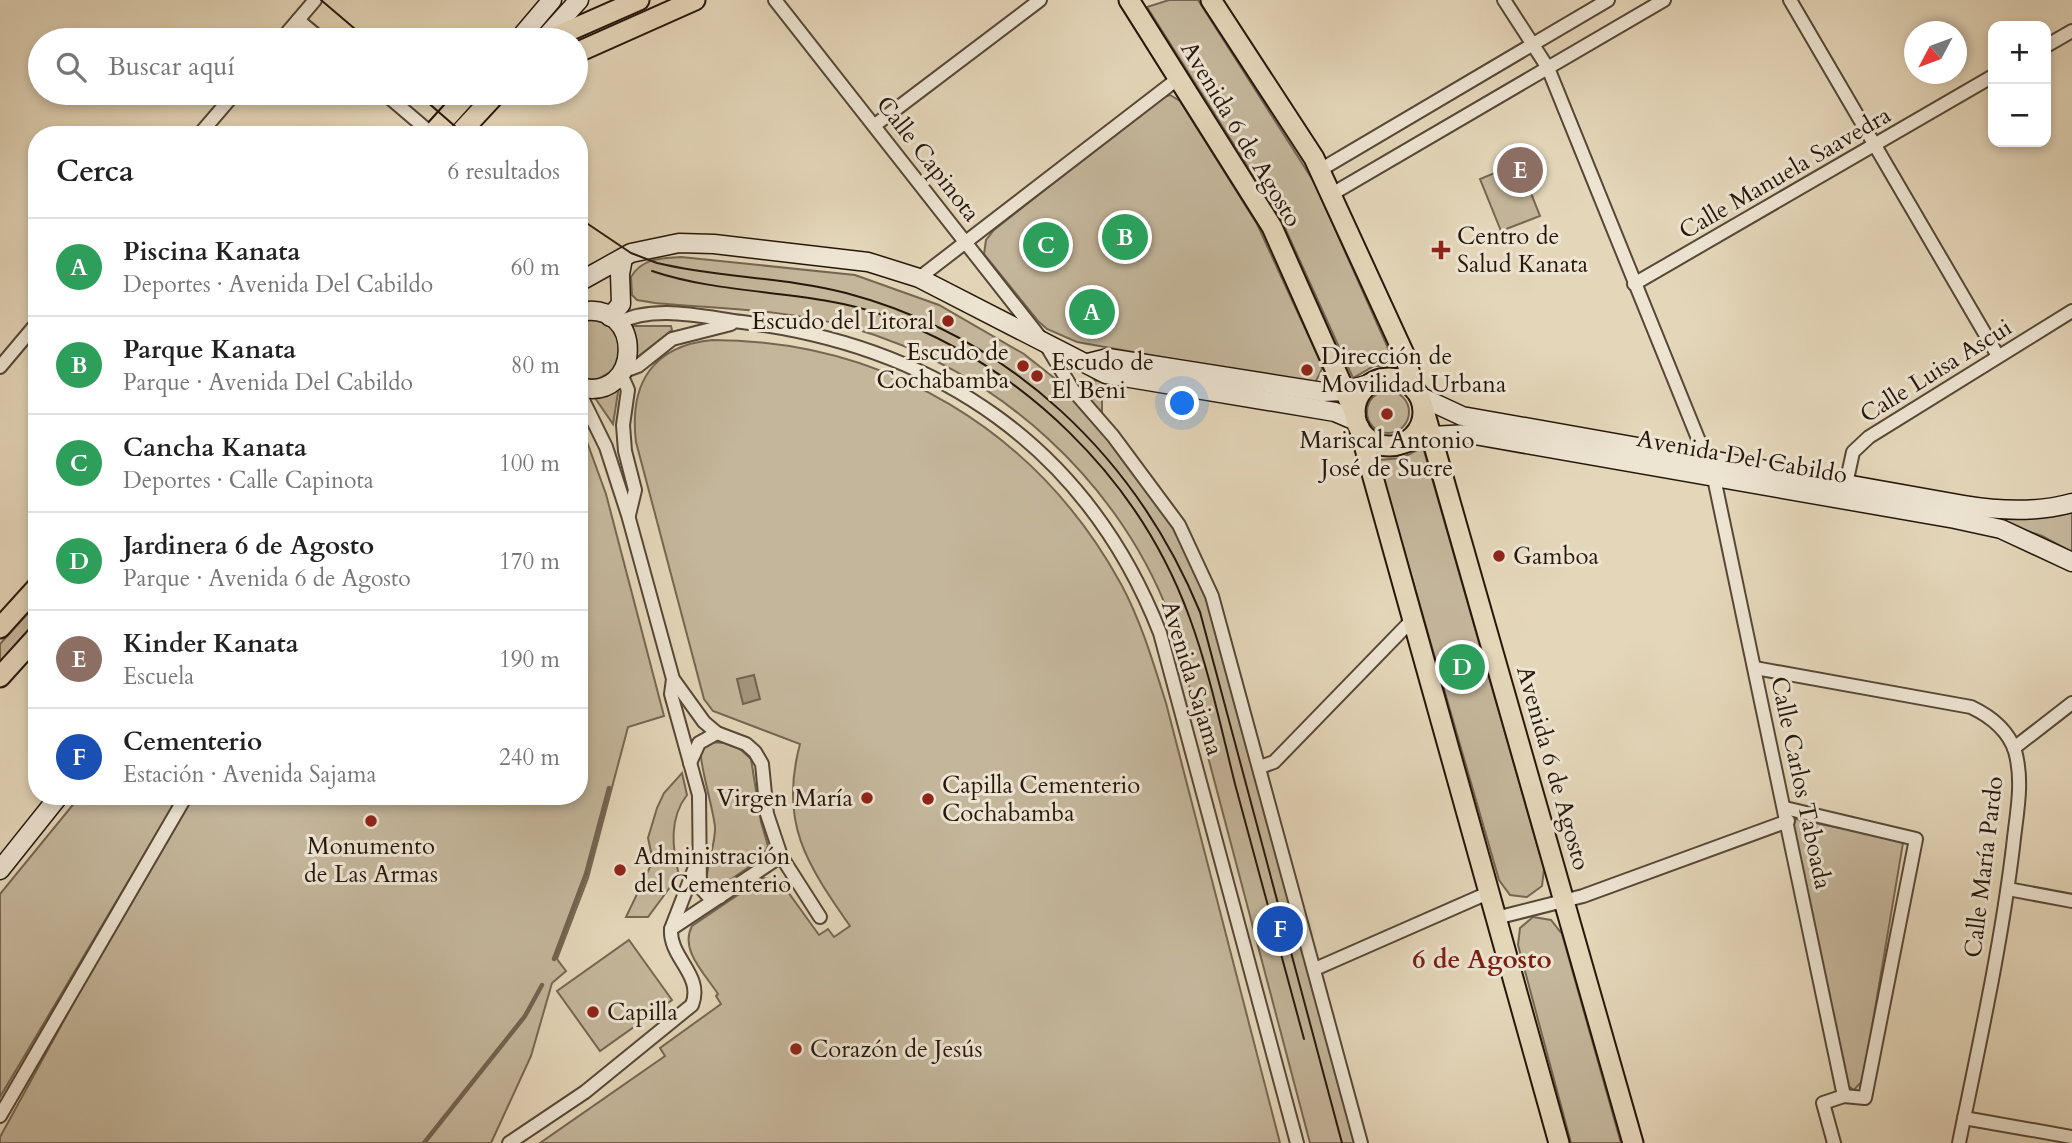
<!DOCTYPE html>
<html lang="es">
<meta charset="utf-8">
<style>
:root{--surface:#fff;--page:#f2f2f2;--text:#222;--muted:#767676;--line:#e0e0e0;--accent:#8f2418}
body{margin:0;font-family:Cardo,serif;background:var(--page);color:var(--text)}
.controls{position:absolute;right:21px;top:21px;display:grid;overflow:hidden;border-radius:14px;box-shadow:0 4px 10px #0003}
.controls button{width:63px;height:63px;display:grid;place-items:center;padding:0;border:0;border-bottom:2px solid var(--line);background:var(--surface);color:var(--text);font:35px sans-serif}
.compass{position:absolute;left:1904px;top:21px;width:63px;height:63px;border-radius:50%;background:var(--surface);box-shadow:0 4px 10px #0003;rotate:229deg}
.you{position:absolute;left:1183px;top:404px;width:24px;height:24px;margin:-18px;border:5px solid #fff;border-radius:50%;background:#1a73e8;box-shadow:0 0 0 10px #1a73e833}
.badge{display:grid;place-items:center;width:46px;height:46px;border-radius:50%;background:var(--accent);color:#fff;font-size:23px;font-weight:700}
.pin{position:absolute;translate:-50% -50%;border:4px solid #fff;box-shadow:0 2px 7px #0006}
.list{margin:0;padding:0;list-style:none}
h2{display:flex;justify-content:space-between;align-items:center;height:91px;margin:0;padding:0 28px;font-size:30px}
h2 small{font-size:23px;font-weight:400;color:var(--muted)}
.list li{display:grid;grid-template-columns:46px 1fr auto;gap:21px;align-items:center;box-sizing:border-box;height:98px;padding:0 28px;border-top:2px solid var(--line)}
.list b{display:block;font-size:26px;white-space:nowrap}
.list p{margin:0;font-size:23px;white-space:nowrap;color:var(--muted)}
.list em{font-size:23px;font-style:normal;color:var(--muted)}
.icon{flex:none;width:38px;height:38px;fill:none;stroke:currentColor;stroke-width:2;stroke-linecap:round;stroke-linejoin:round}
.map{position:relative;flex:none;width:2072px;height:1143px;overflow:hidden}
.search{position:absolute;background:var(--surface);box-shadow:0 4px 10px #0003;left:28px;top:28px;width:560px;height:77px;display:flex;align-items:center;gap:18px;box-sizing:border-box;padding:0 24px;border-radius:38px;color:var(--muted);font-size:26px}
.panel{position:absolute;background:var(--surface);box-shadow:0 4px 10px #0003;left:28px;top:126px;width:560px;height:679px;border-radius:28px}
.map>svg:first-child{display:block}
</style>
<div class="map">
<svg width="2072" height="1143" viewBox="0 0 2072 1143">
<rect width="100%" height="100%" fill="#e4d6b9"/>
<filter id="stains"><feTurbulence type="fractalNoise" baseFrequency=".00286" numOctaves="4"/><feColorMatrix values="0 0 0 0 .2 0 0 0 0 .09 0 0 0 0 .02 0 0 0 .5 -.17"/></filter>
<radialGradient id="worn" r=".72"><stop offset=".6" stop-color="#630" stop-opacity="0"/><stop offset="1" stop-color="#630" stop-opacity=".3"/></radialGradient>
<g fill="#c4b69b" stroke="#756652" stroke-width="2">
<path d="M 1169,0 L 1198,0 L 1314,182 L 1396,366 L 1374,366 L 1353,378 L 1281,219 L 1147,7 Z"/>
<path d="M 1170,95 L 1180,101 L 1257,224 L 1320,361 L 1322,369 L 1316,381 L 1307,383 L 1077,342 L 1047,329 L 1038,321 L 984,254 L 986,240 L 994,230 L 1159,99 Z"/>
<path d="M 1519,163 L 1540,216 L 1501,231 L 1480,179 Z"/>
<path d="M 681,257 L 855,275 L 939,305 L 1024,354 L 1068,389 L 1146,485 L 1182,541 L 1208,598 L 1355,1143 L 1310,1143 L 1174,628 C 1124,483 996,368 849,327 C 786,309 719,309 655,303 L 637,300 L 632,295 L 631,277 C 642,258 661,258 681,257 Z"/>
<path d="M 604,319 L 622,336 L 617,368 L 596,380 L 579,378 L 579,321 Z"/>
<path d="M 632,326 L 671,326 L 672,330 L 635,359 Z"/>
<path d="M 712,340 C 886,340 1037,431 1121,584 C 1141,621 1153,662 1166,703 L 1280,1143 L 540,1143 L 665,1056 L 660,1048 L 721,1004 L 716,996 L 718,994 C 706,975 679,950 692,926 L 763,878 L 780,881 L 819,935 L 828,929 L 834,937 L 850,926 C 806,863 779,822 800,744 L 713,711 L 704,699 L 636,442 C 629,384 652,346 712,340 Z"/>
<path d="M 1091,380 L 1119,384 L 1102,399 L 1102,416 L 1082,391 L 1083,384 Z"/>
<path d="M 619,386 L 613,424 L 593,395 Z"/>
<circle cx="1388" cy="412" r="21"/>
<path d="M 579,420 L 606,494 L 664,716 L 628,727 L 588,878 L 557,959 L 566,971 L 552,983 L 531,1056 L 491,1143 L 0,1143 L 0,1137 L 124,911 L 193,796 L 579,796 Z"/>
<path d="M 1423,447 L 1544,869 L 1542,886 L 1527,897 L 1510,895 L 1499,880 L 1378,460 L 1402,458 Z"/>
<path d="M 2072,512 L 2072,552 L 2042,536 L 1983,516 Z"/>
<path d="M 37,603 L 37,624 L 0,665 L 0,644 Z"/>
<path d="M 707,742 L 726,743 L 740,749 L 751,759 L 761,822 L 768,846 L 762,858 L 714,891 L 708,891 C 702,876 716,846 715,827 C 714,812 698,758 701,751 C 702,748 705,745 707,742 Z"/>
<path d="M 682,773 L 687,795 C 669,818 672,848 679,875 L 648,917 L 626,917 L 653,861 L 648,838 L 657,808 L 664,793 Z"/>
<path d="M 80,796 L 179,796 L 0,1097 L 0,894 Z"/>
<path d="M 1791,818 L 1899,840 L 1903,843 L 1863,1080 L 1854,1090 L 1847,1085 Z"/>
<path d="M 1533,917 L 1551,920 L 1562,934 L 1621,1143 L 1571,1143 L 1518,945 L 1520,928 Z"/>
<path d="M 629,940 L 672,1000 L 600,1051 L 557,991 Z"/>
</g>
<g fill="#a3957e" stroke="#716350" stroke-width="2">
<path d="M 1092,299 L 1104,302 C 1102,315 1097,321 1087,328 L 1081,323 C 1080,312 1083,305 1092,299 Z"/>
<path d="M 754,675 L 760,699 L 743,704 L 737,679 Z"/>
</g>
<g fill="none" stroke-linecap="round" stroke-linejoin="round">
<g stroke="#716350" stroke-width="4.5">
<path d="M 554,959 L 586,874 L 609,788"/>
<path d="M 424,1143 L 525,1016 L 542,985"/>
</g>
<g stroke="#564736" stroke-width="16">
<g id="street">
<path d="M 775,0 L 1046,345 L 1073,390 L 1113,436 L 1179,525 L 1212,596 L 1361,1143"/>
<path d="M 1504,0 L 1548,68 L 1714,478 L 1844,1096"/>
<path d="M 1790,0 L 1998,356"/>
<path d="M 298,20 L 322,40"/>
<path d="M 281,40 L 315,0"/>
<path d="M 2046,46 L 2072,31"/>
<path d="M 384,93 L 432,134"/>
<path d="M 875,125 L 1040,0"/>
<path d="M 199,135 L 235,93"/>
<path d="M 1320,170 L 1608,0"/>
<path d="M 1332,194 L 1664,0"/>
<path d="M 919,278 L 1180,77"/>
<path d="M 1634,284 L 1993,76"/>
<path d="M 618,323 C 654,304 703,317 742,322 C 937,346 1087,447 1160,633 L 1297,1143"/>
<path d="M 0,367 L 37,323"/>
<path d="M 622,372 L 638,366 L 672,339 L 731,324"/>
<path d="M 621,374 L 628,390 L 623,425 L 625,451 L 635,490 L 629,515"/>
<path d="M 579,392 L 606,447 L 628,515 L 673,679 L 704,722 L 717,733 L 746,744 L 755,752 L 762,764 L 767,814 L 781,856 L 820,917"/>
<path d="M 1846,484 L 1853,452 L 1869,437 L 2072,311"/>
<path d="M 1755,668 L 1971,707 C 1990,716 2008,730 2015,751 C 2024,783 2016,816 2013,847 C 2001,946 1979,1045 1959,1143"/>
<path d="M 673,679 L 671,694 L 699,795 L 700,887 L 709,897 L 720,897"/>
<path d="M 2014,748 L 2072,703"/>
<path d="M 690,763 L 699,743 L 717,733"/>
<path d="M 1260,767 L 1274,762 L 1413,619"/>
<path d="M 1785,808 L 1916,839 L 1865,1098 L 1844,1096 L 1823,1103 L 1834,1143"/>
<path d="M 2008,889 L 2072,901"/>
<path d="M 1496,918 L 1583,896 L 1788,821"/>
<path d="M 671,929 L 781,856"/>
<path d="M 1315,969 L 1488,893"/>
<path d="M 0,1116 L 186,796"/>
<path d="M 1964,1118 L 2072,1137"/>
<path d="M 509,1143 L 585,1092 L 692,1005 C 704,975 669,958 671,929 L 699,857"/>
</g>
</g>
<g stroke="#26170a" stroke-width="21">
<g id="secondary">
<path d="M 518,40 L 552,0"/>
<path d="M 543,40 L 579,0"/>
<path d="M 579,282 L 631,253 L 679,243 L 714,244 L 868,262 L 919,278 L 1106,374 L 1335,412 L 1356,421"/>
<path d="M 579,312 C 646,298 642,404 579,387"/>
<path d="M 610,317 L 621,304 L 620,274 L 623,258"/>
<path d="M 1088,363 L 1108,358 L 1323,392 L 1345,391 L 1369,384"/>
<path d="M 1419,396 L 1462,416 L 1964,505 C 2000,511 2036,513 2072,503"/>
<path d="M 1398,445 L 1431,436 L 1469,434 L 1955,519 L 2001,529 L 2072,562"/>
<path d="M 0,870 L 59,796"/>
</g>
</g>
<g stroke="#26170a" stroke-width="23">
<g id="primary">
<path d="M 1129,0 L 1272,227 L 1355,414"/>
<path d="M 1211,0 L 1314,158 L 1405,356 L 1414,388"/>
<path d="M 548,40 L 639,0"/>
<path d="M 576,53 L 695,0"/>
<path d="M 431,135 L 469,93"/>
<path d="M 458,135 L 497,93"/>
<circle cx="1389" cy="412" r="34"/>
<path d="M 1423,407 L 1633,1143"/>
<path d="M 1359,427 L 1559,1143"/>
<path d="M 0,628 L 37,587"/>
<path d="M 0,677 L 37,636"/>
</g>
</g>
<use href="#street" stroke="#ede4d2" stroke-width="12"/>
<use href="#secondary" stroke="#ede4d2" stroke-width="18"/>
<use href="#primary" stroke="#e4d6b9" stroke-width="19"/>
<g stroke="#26170a" stroke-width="2">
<path d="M 321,0 L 368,40"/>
<path d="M 417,93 L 465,135"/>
<path d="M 579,218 L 631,253 L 657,263 C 719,278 784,277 846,293 C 1011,337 1136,457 1200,612 L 1342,1143"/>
<path d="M 652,271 C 726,296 808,289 883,315 C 1022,365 1138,477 1189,616 C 1209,670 1221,728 1235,784 C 1258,869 1281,954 1304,1039"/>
</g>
</g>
<g fill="#8f2418" stroke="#ede4d2" stroke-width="2.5">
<path d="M1437.5 239.5h7v7h7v7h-7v7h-7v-7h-7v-7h7z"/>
<circle cx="948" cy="321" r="7"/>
<circle cx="1023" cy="366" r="7"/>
<circle cx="1307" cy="370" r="7"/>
<circle cx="1037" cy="376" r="7"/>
<circle cx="1387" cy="414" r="7"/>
<circle cx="1499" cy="556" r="7"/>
<circle cx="867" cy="798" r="7"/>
<circle cx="928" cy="799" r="7"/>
<circle cx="371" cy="821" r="7"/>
<circle cx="620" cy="870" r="7"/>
<circle cx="593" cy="1012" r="7"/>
<circle cx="796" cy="1049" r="7"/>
</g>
<g text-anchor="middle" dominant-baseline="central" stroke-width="6" stroke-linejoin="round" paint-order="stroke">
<g font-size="24" fill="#26170a" stroke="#ede4d2">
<text transform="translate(1241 134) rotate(59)">Avenida 6 de Agosto</text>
<text transform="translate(928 159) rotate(52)">Calle Capinota</text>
<text transform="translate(1785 173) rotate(-30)">Calle Manuela Saavedra</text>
<text transform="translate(1936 371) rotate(-32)">Calle Luisa Ascui</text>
<text transform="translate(1742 457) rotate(10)">Avenida Del Cabildo</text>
<text transform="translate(1192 678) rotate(73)">Avenida Sajama</text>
<text transform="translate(1553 768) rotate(74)">Avenida 6 de Agosto</text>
<text transform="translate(1801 783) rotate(78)">Calle Carlos Taboada</text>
<text transform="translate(1984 867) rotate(-83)">Calle María Pardo</text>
</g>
<g font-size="24" fill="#26170a" stroke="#ede4d2" text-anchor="start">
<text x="1457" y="236">Centro de<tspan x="1457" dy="28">Salud Kanata</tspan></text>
<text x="934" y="321" text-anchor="end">Escudo del Litoral</text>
<text x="1009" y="352" text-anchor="end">Escudo de<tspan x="1009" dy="28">Cochabamba</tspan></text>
<text x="1321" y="356">Dirección de<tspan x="1321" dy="28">Movilidad Urbana</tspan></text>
<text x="1051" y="362">Escudo de<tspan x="1051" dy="28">El Beni</tspan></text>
<text x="1387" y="440" text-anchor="middle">Mariscal Antonio<tspan x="1387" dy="28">José de Sucre</tspan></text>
<text x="1513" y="556">Gamboa</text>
<text x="942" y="785">Capilla Cementerio<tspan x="942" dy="28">Cochabamba</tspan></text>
<text x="853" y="798" text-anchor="end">Virgen María</text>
<text x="371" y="846" text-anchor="middle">Monumento<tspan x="371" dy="28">de Las Armas</tspan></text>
<text x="634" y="856">Administración<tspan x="634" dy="28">del Cementerio</tspan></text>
<text x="607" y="1012">Capilla</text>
<text x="810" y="1049">Corazón de Jesús</text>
</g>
<g font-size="26" font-weight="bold" fill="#7a1f14" stroke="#ede4d2">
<text x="1482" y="959">6 de Agosto</text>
</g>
</g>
<rect width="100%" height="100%" filter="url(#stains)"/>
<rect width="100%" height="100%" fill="url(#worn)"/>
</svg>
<div class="controls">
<button>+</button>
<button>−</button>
</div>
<svg class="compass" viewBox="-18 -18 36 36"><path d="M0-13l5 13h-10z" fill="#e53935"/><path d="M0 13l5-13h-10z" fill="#767676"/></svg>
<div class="you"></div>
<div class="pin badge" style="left:1092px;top:312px;background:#2e9e5b">A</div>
<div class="pin badge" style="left:1125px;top:237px;background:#2e9e5b">B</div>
<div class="pin badge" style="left:1046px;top:245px;background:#2e9e5b">C</div>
<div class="pin badge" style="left:1462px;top:667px;background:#2e9e5b">D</div>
<div class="pin badge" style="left:1520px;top:170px;background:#8d6e63">E</div>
<div class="pin badge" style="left:1280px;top:929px;background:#1a4fb4">F</div>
<div class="search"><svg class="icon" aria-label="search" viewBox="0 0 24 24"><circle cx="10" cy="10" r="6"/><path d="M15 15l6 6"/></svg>Buscar aquí</div>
<section class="panel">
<h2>Cerca<small>6 resultados</small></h2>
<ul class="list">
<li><span class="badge" style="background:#2e9e5b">A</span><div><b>Piscina Kanata</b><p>Deportes · Avenida Del Cabildo</p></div><em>60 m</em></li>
<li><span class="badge" style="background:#2e9e5b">B</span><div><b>Parque Kanata</b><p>Parque · Avenida Del Cabildo</p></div><em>80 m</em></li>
<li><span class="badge" style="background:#2e9e5b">C</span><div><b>Cancha Kanata</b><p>Deportes · Calle Capinota</p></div><em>100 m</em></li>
<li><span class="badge" style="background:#2e9e5b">D</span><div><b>Jardinera 6 de Agosto</b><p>Parque · Avenida 6 de Agosto</p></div><em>170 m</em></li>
<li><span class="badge" style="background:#8d6e63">E</span><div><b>Kinder Kanata</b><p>Escuela</p></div><em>190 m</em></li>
<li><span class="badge" style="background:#1a4fb4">F</span><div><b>Cementerio</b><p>Estación · Avenida Sajama</p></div><em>240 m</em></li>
</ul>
</section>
</div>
